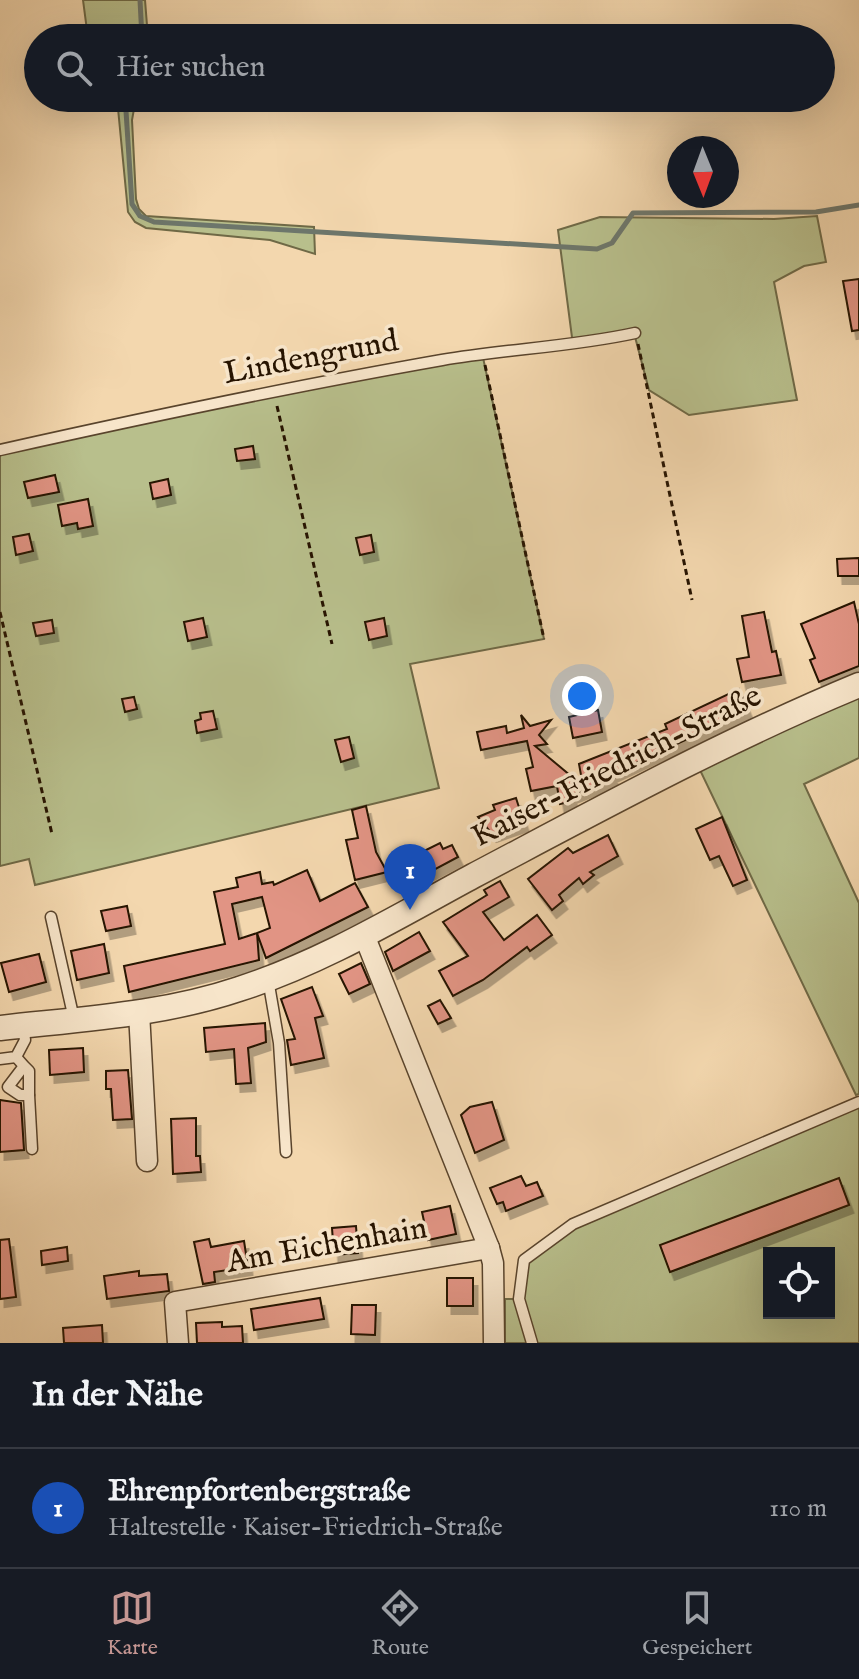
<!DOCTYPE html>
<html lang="de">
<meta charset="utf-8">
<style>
:root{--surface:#171b24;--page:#20242c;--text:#f1f3f6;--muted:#9ea1a6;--line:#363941;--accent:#c59692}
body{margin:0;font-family:"IM FELL English",serif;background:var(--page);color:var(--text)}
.controls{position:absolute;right:24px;bottom:24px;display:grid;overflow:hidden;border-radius:0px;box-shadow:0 8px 32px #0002}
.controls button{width:72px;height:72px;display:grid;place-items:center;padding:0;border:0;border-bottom:2px solid var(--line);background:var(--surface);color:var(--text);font:40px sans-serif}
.compass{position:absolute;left:667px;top:136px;width:72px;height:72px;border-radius:50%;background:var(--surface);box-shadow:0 8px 32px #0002;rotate:179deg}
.you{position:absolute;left:582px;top:696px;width:28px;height:28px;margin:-20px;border:6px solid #fff;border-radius:50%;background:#1a73e8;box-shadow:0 0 0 12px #1a73e833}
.badge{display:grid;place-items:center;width:52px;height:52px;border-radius:50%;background:var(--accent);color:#fff;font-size:26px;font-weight:700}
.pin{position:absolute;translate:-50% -66px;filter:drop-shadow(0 2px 4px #0008)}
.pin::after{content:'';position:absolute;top:42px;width:28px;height:24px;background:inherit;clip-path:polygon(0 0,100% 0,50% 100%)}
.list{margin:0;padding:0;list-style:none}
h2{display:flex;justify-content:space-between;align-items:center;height:104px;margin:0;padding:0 32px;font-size:34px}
h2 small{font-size:26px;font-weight:400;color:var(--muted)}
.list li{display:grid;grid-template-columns:52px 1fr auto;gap:24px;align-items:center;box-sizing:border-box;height:120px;padding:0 32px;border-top:2px solid var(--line)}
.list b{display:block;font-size:30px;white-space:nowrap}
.list p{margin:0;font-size:26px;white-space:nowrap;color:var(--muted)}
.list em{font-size:26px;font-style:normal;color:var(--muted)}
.icon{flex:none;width:44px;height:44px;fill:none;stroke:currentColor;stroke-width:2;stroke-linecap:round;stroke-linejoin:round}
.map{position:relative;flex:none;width:859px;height:1343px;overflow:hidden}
.search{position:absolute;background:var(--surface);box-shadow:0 8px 32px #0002;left:24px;right:24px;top:24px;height:88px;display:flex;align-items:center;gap:20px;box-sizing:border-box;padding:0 28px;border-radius:44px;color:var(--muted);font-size:30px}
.sheet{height:224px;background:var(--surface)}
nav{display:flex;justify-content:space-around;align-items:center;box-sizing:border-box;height:112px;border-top:2px solid var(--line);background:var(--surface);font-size:22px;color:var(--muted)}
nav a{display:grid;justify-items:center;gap:4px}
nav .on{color:var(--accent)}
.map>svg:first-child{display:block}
</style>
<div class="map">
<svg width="859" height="1343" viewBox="0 0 859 1343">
<defs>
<filter id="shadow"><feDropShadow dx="4.5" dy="8" stdDeviation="0" flood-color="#0004"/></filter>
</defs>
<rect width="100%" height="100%" fill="#f3d7ae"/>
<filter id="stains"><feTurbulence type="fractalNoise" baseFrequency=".0025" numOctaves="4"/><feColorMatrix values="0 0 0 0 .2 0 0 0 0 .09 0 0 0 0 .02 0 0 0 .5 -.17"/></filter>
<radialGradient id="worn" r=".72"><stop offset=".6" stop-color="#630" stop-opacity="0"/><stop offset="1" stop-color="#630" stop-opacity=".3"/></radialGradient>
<g fill="#b8bf8c" stroke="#6f6946" stroke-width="2" fill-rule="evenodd">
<path d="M 83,0 L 145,0 L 148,38 L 88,38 Z"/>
<path d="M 117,98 L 136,98 L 132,120 L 136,199 L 139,209 L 146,216 L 314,227 L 315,254 L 270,240 L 146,228 L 135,222 L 128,212 Z"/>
<path d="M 817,216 L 826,262 L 804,266 L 774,282 L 797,400 L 689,415 L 649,390 L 634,333 L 573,345 L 558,230 L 600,217 L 774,219 Z"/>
<path d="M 482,353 L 544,639 L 410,664 L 439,788 L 35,885 L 29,859 L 0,866 L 0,450 Z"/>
<path d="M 859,693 L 859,758 L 804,784 L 859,903 L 859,1094 L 856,1095 L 699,768 Z"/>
<path d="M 859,1102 L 859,1343 L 505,1343 L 505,1299 L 519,1299 L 524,1260 L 573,1224 ZM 839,1179 L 849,1205 L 670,1272 ZM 769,1253 L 829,1253 L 829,1313 L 769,1313 Z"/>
</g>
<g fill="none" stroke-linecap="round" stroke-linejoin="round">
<g stroke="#6d766b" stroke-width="5">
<path d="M 140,0 L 142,38"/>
<path d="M 131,98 L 126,111 L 132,204 L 140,216 L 154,222 L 597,249 L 612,243 L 633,213 L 816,212 L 859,205"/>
</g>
</g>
<g fill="#e19484" stroke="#261300" stroke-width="2" filter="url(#shadow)">
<path d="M 859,279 L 859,330 L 852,331 L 843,281 Z"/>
<path d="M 253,446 L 255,459 L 237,461 L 235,449 Z"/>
<path d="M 55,475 L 59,492 L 28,498 L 24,482 Z"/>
<path d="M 168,479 L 171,495 L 153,499 L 150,483 Z"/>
<path d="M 88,499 L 93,526 L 78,529 L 77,523 L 62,526 L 58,505 Z"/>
<path d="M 29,534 L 33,551 L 16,555 L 13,537 Z"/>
<path d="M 371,535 L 374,552 L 360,555 L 356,538 Z"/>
<path d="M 859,558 L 859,576 L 838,576 L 837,559 Z"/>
<path d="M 854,602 L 859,624 L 859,666 L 819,682 L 810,660 L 815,658 L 801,624 Z"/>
<path d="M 764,612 L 772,652 L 776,651 L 781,675 L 742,682 L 737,659 L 749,657 L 742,616 Z"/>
<path d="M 203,618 L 207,637 L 188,641 L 184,622 Z"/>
<path d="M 384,618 L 387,636 L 369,640 L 365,622 Z"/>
<path d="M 52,620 L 54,633 L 36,636 L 33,623 Z"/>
<path d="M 739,689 L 748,711 L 612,774 L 614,778 L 572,795 L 573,801 L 560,804 L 557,786 L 531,791 L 526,769 L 533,767 L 527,741 L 481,750 L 477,732 L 506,726 L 507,733 L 524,728 L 521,715 L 530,726 L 551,720 L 539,735 L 547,744 L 535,746 L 583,786 L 579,764 L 667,729 L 665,724 Z"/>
<path d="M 134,697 L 137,709 L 125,712 L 122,699 Z"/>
<path d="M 598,710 L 602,732 L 573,738 L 569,717 Z"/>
<path d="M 213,711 L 217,729 L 197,733 L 195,721 L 201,719 L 200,713 Z"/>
<path d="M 349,737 L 354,758 L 341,762 L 335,740 Z"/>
<path d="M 516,798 L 524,823 L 492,834 L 478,817 L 495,810 L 493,805 Z"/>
<path d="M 366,806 L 376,852 L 387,872 L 355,880 L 346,840 L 358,838 L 352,810 Z"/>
<path d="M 722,817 L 747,880 L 733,886 L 719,856 L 710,860 L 696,829 Z"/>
<path d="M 608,835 L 618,856 L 590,872 L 594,875 L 583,884 L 579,878 L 559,895 L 563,901 L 552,910 L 528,879 L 568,848 L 573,853 Z"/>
<path d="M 440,843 L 443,849 L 452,845 L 458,857 L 430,872 L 420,853 Z"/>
<path d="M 307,870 L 320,901 L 355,883 L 368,907 L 266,958 L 257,933 L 270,928 L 262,897 L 232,904 L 239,939 L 257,933 L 259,960 L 129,992 L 124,966 L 225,944 L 214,892 L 238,887 L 236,878 L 260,872 L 262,884 L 273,882 L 274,885 Z"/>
<path d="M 500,881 L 509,897 L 483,912 L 504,940 L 537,915 L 552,935 L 530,951 L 527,947 L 483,980 L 453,996 L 439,971 L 468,956 L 443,922 L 487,895 L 484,890 Z"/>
<path d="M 127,906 L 131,926 L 106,931 L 101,911 Z"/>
<path d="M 419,932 L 430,951 L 393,971 L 385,952 Z"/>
<path d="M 104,944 L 109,973 L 77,980 L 71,951 Z"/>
<path d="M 39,954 L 46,982 L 9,992 L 1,963 Z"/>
<path d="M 361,963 L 370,984 L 349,994 L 339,974 Z"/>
<path d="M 312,987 L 323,1016 L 315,1018 L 324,1058 L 291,1065 L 287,1040 L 295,1039 L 281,999 Z"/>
<path d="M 440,1000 L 451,1018 L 438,1024 L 428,1006 Z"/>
<path d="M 265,1023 L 266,1042 L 248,1048 L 251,1083 L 236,1084 L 234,1049 L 206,1052 L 204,1028 Z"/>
<path d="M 83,1048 L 84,1072 L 50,1075 L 49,1050 Z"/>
<path d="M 128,1070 L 132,1119 L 113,1120 L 111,1089 L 106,1089 L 106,1071 Z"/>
<path d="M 0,1100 L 21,1103 L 24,1150 L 0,1152 Z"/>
<path d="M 492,1102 L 504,1140 L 475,1153 L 461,1115 L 470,1107 Z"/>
<path d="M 196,1118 L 196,1156 L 200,1156 L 201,1172 L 173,1174 L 171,1119 Z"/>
<path d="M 521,1176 L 526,1186 L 537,1182 L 543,1196 L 506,1211 L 503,1202 L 497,1204 L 490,1188 Z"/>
<path d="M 839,1178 L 849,1205 L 670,1272 L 660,1245 Z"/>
<path d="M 450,1206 L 456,1234 L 428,1240 L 422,1212 Z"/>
<path d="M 356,1226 L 358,1253 L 334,1255 L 332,1228 Z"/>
<path d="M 9,1239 L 16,1297 L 0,1299 L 0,1240 Z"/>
<path d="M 209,1239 L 211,1247 L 244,1241 L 248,1267 L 214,1272 L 215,1282 L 203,1284 L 194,1242 Z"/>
<path d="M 67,1247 L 68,1261 L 42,1265 L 41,1251 Z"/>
<path d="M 139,1271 L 139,1276 L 167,1274 L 169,1291 L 107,1299 L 104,1276 Z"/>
<rect x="447" y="1278" width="26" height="28"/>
<path d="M 320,1298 L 324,1319 L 254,1330 L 251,1309 Z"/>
<path d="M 352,1305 L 376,1305 L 375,1335 L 351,1334 Z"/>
<path d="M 222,1322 L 222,1327 L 242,1326 L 243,1343 L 197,1343 L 196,1323 Z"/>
<path d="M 102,1325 L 103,1343 L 64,1343 L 63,1328 Z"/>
</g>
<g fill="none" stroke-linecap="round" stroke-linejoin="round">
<g stroke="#59442c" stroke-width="13">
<g id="service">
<path d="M 0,450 C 147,417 294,386 442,360 C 506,349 571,347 635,333"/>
<path d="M 51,917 L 74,1019"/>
<path d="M 268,979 L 279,1043 L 286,1152"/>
<path d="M 16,1057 L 24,1066 L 8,1087 L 20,1095 L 29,1095 L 29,1071 L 24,1066"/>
<path d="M 0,1059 L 16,1057 L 25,1040 L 23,1026"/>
<path d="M 29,1095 L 32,1149"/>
<path d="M 532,1343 L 519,1299 L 524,1260 L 573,1224 L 859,1102"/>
</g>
</g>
<g stroke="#59442c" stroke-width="23">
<g id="minor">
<path d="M 364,935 L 489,1248 L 493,1263 L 494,1343"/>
<path d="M 139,1012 L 147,1161"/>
<path d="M 178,1343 L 175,1302 L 489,1248"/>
</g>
</g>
<g stroke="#59442c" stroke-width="27">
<path id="tertiary" d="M 0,1028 C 80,1019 162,1015 239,989 C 321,963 397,917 473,876 C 600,809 726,740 859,685"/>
</g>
<g stroke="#261300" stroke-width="3" stroke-dasharray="6 4" stroke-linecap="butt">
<path d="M 638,344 L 692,600"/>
<path d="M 485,365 L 544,639"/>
<path d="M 277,406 L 332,644"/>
<path d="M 0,612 L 52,834"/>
</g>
<use href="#service" stroke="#f7e5ca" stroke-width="10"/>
<use href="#minor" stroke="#f7e5ca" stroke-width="20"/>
<use href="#tertiary" stroke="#f7e5ca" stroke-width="24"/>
</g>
<g text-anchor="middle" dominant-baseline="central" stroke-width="7" stroke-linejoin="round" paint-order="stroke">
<g font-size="32" fill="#261300" stroke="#f7e5ca">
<text transform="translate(311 358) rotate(-11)">Lindengrund</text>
<text transform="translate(617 767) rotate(-27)">Kaiser-Friedrich-Straße</text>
<text transform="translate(327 1246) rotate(-10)">Am Eichenhain</text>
</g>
</g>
<rect width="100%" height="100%" filter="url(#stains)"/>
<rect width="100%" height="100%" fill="url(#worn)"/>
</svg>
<div class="controls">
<button><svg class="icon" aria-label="locate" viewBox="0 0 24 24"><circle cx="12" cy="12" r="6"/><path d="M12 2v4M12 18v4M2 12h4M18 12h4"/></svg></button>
</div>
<svg class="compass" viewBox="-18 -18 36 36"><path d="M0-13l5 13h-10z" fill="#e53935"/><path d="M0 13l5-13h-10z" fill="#9ea1a6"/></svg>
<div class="you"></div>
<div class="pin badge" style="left:410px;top:910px;background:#1a4fb4">1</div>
<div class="search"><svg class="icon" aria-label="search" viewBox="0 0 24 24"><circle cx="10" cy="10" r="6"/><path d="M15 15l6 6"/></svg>Hier suchen</div>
</div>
<section class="sheet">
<h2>In der Nähe<small></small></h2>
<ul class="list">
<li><span class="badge" style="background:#1a4fb4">1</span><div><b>Ehrenpfortenbergstraße</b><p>Haltestelle · Kaiser-Friedrich-Straße</p></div><em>110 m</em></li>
</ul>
</section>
<nav>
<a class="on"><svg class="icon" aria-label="map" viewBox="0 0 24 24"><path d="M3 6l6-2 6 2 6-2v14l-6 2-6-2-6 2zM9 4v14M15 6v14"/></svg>Karte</a>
<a><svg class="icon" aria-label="directions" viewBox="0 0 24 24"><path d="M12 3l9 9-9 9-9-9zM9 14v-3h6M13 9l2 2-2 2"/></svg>Route</a>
<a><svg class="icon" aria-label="saved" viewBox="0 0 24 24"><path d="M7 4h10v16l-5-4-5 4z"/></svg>Gespeichert</a>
</nav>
